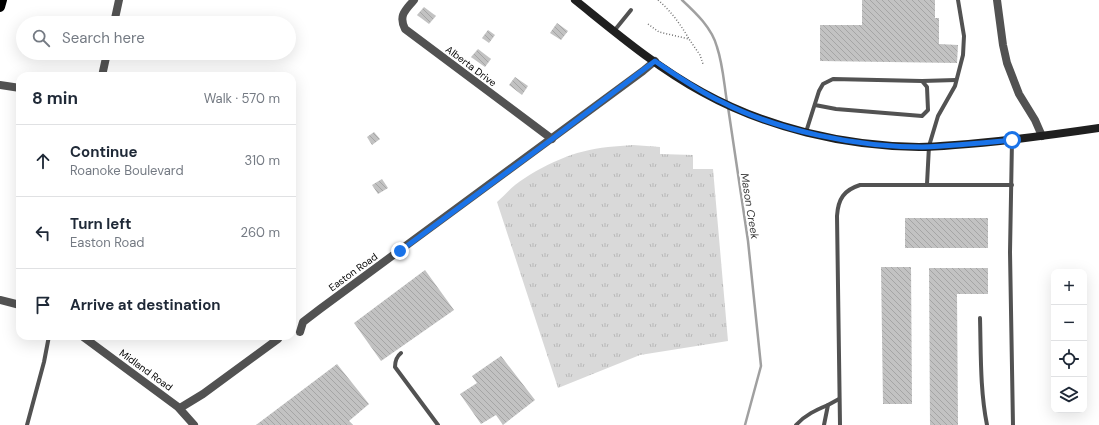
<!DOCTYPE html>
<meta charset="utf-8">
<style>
:root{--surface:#fff;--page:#f6f6f7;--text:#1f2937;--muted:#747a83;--line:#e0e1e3}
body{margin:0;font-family:"DM Sans",sans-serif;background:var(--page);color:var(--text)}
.controls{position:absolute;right:12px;bottom:12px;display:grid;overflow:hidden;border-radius:8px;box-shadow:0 4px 16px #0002}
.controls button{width:36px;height:36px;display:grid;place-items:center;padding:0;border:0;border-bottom:1px solid var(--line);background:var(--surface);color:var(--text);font:20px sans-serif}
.stop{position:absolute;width:12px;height:12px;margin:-9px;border:3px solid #1a73e8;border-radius:50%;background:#fff}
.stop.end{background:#1a73e8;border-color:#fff;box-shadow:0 1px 4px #0008}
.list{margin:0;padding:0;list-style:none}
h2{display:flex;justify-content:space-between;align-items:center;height:52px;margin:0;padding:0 16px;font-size:17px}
h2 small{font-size:13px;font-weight:400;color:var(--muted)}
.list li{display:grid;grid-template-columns:26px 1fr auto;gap:12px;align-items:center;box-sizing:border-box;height:72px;padding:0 16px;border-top:1px solid var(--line)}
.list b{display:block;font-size:15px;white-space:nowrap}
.list p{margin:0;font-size:13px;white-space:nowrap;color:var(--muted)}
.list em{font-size:13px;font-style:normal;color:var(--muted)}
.icon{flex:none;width:22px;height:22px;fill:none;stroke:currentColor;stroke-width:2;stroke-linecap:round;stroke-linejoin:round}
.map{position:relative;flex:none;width:1099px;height:425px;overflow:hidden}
.search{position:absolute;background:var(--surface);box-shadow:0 4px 16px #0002;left:16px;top:16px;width:280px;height:44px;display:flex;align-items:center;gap:10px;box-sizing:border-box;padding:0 14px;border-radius:22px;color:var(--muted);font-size:15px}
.panel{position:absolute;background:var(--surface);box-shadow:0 4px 16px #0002;left:16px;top:72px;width:280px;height:268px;border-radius:12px}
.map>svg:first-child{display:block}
</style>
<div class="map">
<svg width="1099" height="425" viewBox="0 0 1099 425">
<defs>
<pattern id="grass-tufts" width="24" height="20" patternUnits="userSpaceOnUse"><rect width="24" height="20" fill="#d9d9d9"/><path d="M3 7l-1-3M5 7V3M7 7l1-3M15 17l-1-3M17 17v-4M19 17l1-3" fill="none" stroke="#b8b8b8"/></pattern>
<pattern id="building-back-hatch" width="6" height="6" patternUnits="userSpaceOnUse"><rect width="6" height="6" fill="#c2c2c2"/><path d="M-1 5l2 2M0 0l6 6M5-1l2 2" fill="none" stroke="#a5a5a5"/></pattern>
</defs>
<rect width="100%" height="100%" fill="#fff"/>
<path fill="url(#grass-tufts)" d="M 633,145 L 660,147 L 660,154 L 693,155 L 693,169 L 713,169 L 728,341 L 640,355 L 558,388 L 497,202 C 503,197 509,190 515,185 C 542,165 575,150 608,147 C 616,146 624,146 633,145 Z"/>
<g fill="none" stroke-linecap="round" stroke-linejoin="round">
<g stroke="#a0a0a0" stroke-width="2.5">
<path d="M 682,0 C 696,13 712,28 717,47 C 723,65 724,84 727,102"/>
<path d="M 728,107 L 748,241 L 761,366 L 745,425"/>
</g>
</g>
<g fill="url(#building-back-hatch)">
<path d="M 862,0 L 935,0 L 935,18 L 939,18 L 939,44 L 958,45 L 957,63 L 820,61 L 820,25 L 862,25 Z"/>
<path d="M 424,7 L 436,16 L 429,24 L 417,15 Z"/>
<path d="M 557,23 L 568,31 L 561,40 L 550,33 Z"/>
<path d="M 488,30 L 495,35 L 489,43 L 482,38 Z"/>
<path d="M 478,49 L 491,59 L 485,67 L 471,57 Z"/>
<path d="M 515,77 L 528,86 L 522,95 L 509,85 Z"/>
<path d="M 374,132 L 380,139 L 372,145 L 367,137 Z"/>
<path d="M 382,179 L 388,188 L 378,194 L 372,185 Z"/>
<rect x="905" y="218" width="83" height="30"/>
<path d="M 881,267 L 911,267 L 912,404 L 883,404 Z"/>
<path d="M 929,268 L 988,268 L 988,294 L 957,294 L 958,425 L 930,425 Z"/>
<path d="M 425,270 L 454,310 L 381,361 L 354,323 Z"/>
<path d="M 501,356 L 535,400 L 503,425 L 496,415 L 481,424 L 460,394 L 477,383 L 472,376 Z"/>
<path d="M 337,364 L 369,404 L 349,421 L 353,425 L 256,425 Z"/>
</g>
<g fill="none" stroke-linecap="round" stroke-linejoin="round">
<g stroke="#747474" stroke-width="1.5" stroke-dasharray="1 2" stroke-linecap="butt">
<path d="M 658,0 C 671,11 681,25 689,39"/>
<path d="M 648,24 L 659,32 L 689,39 L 700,55 L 703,64"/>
</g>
<g stroke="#525252" stroke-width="4">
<path d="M 614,31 L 631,10"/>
<path d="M 922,81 L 956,80"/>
<path d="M 806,132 L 819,91 L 823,84 L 833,79 L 922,81 L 927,87 L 928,110 L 922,116 L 836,109 L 815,105"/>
<path d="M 1012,140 L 1010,252 L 1013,425"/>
<path d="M 927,184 L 929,146 L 938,116 L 955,86 L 963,55 L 964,36 L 958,0"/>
<path d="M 980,318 C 981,354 980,390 987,425"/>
<path d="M 401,353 C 396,357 395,361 395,367 L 438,425"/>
<path d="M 27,425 L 44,362 L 49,336"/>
<path d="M 796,425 C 805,415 816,410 828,405"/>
<path d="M 824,425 L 828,405 L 839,399"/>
<path d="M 840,425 L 837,216 C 838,199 844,190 860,185 L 1012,185"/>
</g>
<g stroke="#525252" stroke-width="8">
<path d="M 414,0 C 406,10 398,15 405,29 L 552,139"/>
<path d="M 997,0 L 1003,45 L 1007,63 L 1019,94 L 1035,120 L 1042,136"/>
<path d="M 114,23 L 119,0"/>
<path d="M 102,76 L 107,53"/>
<path d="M 0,85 L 20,88"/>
<path d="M 0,300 L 20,305"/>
<path d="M 300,332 L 303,322 L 320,309 L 643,71 L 655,61"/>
<path d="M 82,336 L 178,407 L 194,425"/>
<path d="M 180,408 L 203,394 L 278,339"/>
</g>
<path stroke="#1f1f1f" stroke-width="8" d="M 575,0 C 615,32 656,67 702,92 C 767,128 844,146 919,147 C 931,147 943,146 955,145 C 1003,142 1051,135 1099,128"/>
<path stroke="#000" stroke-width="10" d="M 0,7 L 2,0"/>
</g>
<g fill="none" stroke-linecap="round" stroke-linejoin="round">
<path stroke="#1a73e8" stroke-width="5" d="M 400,251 L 552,139 L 655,61 C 677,76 698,91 722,102 C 778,131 858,147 922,147 C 952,146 982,143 1012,140"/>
</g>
<g text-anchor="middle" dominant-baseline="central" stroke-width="4" stroke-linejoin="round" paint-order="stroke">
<g font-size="10" fill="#000" stroke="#fff">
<text transform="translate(471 66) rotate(37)">Alberta Drive</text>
<text transform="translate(353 272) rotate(-36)">Easton Road</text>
<text transform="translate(146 370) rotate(36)">Midland Road</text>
</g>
<g font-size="11" font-style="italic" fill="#414141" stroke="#fff">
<text transform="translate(750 206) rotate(81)">Mason Creek</text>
</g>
</g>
</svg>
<div class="controls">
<button>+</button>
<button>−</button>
<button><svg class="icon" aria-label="locate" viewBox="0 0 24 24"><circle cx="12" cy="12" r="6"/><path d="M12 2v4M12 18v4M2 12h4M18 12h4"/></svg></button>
<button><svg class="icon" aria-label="layers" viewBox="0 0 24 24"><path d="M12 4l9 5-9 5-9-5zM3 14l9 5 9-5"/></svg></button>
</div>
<div class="stop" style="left:1012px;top:140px"></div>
<div class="stop end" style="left:400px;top:251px"></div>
<div class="search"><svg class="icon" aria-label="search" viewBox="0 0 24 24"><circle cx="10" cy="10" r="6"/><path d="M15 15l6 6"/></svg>Search here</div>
<section class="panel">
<h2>8 min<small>Walk · 570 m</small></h2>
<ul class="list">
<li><svg class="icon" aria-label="ahead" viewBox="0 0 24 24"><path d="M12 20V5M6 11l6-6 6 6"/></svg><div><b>Continue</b><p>Roanoke Boulevard</p></div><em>310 m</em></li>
<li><svg class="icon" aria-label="left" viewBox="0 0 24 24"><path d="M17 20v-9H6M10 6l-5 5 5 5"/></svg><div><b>Turn left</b><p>Easton Road</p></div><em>260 m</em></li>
<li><svg class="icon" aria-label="arrive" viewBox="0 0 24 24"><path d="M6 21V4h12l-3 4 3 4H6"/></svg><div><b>Arrive at destination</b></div></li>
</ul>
</section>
</div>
